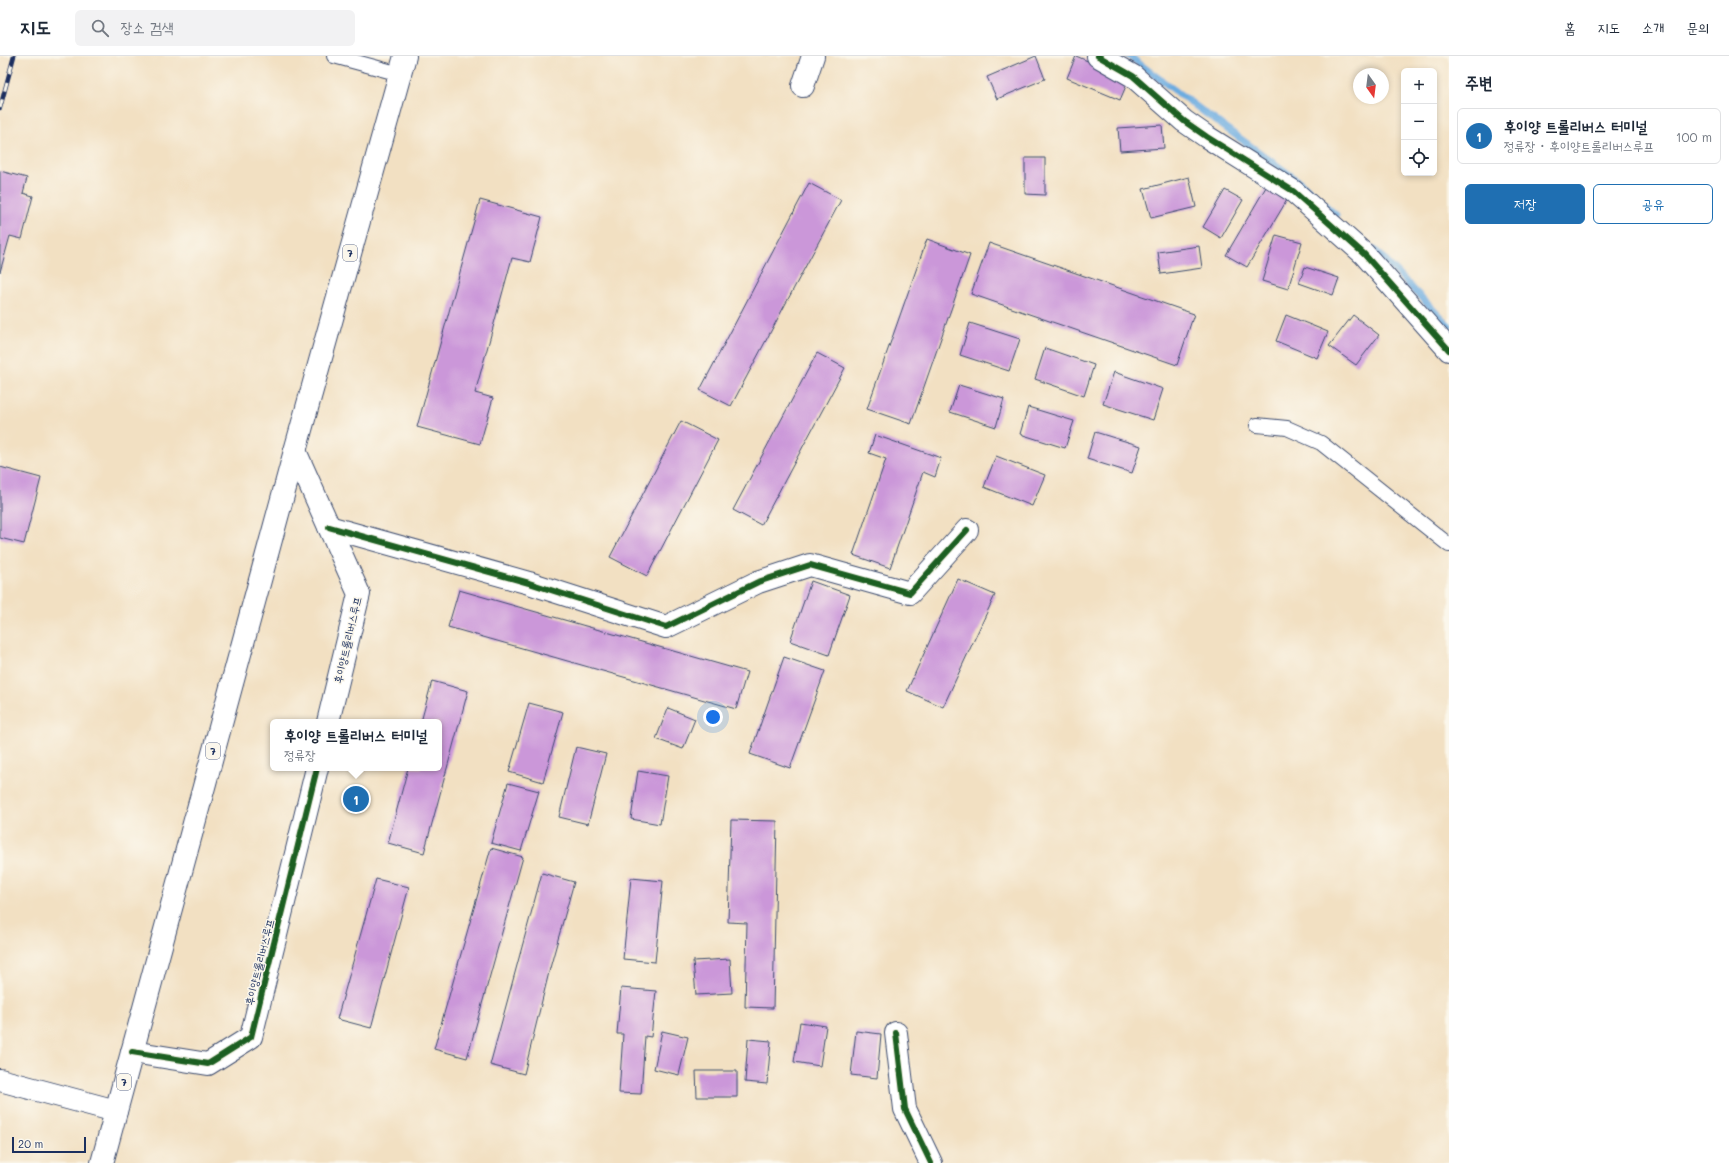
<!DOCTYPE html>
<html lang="ko">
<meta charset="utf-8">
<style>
:root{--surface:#fff;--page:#f2f2f3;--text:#1f2937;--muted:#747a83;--line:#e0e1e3;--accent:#1f6fb2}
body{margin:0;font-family:Mali,"Poor Story",sans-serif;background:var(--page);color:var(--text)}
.controls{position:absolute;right:12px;top:12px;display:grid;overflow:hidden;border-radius:6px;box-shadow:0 2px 6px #0003}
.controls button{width:36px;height:36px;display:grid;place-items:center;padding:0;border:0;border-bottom:1px solid var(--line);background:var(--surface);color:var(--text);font:20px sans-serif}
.compass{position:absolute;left:1353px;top:12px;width:36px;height:36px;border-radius:50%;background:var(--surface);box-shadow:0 2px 6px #0003;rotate:166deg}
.scale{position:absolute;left:12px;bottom:10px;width:74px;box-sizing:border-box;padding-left:4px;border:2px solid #1b2f5e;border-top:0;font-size:11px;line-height:14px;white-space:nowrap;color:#1b2f5e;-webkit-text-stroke:3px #fbf7ec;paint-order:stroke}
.you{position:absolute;left:713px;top:661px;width:14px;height:14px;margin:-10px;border:3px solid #fff;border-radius:50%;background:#1a73e8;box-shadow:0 0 0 6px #1a73e833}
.badge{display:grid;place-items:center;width:26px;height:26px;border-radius:50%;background:var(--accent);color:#fff;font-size:13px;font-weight:700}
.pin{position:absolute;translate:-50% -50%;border:2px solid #fff;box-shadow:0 1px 4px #0006}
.popup{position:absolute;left:270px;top:663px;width:172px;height:52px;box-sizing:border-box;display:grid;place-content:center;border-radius:6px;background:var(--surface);filter:drop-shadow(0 1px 3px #0005);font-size:13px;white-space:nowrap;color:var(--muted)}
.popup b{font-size:15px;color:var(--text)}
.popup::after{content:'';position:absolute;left:50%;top:100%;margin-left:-8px;border:8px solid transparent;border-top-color:var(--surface)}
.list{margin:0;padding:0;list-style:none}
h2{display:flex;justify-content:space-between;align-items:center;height:52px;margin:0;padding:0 16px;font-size:17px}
h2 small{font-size:13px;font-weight:400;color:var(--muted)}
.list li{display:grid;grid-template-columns:26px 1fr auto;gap:12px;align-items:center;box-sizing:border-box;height:56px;margin:0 8px 8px;padding:0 8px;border:1px solid var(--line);border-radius:6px}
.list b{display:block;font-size:15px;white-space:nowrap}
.list p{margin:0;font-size:13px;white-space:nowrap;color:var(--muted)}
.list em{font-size:13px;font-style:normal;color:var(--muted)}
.actions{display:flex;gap:8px;padding:12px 16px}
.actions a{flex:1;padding:9px 0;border:1px solid var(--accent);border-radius:6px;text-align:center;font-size:14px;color:var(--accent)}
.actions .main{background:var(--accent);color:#fff}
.icon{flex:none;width:22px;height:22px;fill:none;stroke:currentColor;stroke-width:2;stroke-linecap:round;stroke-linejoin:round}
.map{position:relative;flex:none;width:1449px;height:1107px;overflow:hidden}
header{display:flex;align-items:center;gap:24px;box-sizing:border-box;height:56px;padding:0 20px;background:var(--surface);border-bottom:1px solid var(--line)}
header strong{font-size:19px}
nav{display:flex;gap:22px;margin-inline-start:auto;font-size:14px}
.search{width:280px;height:36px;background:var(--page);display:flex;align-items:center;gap:10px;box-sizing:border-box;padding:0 14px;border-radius:6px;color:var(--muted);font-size:15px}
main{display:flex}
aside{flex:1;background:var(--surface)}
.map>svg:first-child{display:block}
</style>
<header>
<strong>지도</strong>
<div class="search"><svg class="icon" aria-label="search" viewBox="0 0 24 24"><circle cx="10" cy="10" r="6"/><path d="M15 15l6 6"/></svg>장소 검색</div>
<nav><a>홈</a><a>지도</a><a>소개</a><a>문의</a></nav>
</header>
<main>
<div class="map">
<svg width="1449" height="1107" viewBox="0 0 1449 1107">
<rect width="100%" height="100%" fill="#fbf7ec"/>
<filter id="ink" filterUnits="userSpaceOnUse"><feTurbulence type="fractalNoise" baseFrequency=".025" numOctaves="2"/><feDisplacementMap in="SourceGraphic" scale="8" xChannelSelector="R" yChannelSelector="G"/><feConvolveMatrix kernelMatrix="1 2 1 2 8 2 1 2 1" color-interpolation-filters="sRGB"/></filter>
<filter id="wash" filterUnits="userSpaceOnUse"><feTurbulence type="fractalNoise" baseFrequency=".012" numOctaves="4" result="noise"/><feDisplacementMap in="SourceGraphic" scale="16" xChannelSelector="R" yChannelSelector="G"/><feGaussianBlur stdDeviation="0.9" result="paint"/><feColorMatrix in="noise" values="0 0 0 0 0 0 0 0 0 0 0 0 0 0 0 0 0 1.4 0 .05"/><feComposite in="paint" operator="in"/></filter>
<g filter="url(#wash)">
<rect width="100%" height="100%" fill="#f2e0c2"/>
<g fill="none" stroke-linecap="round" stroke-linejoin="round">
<g stroke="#6cace0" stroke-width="7">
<path d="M 1129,0 L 1205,57 L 1300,126 L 1336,159"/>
<path d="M 1375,194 L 1449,270"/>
</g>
</g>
<g id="blocks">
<g fill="#cb97d9">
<path d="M 1036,0 L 1045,23 L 997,43 L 987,21 Z"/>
<path d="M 1076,0 L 1129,23 L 1120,44 L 1067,22 Z"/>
<path d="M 1162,69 L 1164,92 L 1120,95 L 1118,72 Z"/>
<path d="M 1025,102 L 1045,102 L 1045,139 L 1025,138 Z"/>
<path d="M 0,115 L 27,122 L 23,137 L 33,140 L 22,183 L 10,180 L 0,216 Z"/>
<path d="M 1189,121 L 1196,151 L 1151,162 L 1143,133 Z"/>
<path d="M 809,127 L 841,144 L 731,350 L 700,334 Z"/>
<path d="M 1266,131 L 1287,144 L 1247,211 L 1226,199 Z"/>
<path d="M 1225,134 L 1243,144 L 1221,182 L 1203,171 Z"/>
<path d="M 480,144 L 542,161 L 530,206 L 512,202 L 475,337 L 493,342 L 480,388 L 417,371 Z"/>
<path d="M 1276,179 L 1302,186 L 1288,233 L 1262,225 Z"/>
<path d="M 927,183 L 970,199 L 911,368 L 867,353 Z"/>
<path d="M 989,187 L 1194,258 L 1177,309 L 971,238 Z"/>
<path d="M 1199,190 L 1202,212 L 1161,218 L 1158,196 Z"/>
<path d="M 1305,211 L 1339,222 L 1333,239 L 1299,227 Z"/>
<path d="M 1286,259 L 1328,276 L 1317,302 L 1276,285 Z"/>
<path d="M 1353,259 L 1379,279 L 1356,309 L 1329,290 Z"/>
<path d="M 970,267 L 1020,283 L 1009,315 L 960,299 Z"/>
<path d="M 1045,292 L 1094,309 L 1084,340 L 1035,323 Z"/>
<path d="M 817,297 L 845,312 L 761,469 L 733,454 Z"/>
<path d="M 1114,316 L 1163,333 L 1153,364 L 1103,348 Z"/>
<path d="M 959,329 L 1004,343 L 996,371 L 950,356 Z"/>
<path d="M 1028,351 L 1074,365 L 1065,392 L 1020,378 Z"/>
<path d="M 681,365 L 718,384 L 647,520 L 610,501 Z"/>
<path d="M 1095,376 L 1141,390 L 1132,417 L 1087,403 Z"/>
<path d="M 875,379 L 941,402 L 935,421 L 923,416 L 890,512 L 853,499 L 886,403 L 869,397 Z"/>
<path d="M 996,400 L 1045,419 L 1032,450 L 984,431 Z"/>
<path d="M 0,411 L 41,422 L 24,488 L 0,482 Z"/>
<path d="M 958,523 L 995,539 L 943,651 L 907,635 Z"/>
<path d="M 811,525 L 850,539 L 829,599 L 790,585 Z"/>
<path d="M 459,534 L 747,616 L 736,653 L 448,571 Z"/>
<path d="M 784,601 L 825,615 L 790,712 L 750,698 Z"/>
<path d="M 432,625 L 468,635 L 424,797 L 388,787 L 408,712 L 439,712 L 439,666 L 421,666 Z"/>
<path d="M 529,647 L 563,656 L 543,726 L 509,716 Z"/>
<path d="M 668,652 L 695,663 L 683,693 L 656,683 Z"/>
<path d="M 576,691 L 606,698 L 588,768 L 559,761 Z"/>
<path d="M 638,715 L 668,720 L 660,768 L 631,763 Z"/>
<path d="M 508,727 L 539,735 L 521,795 L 491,787 Z"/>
<path d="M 731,764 L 777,765 L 773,952 L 745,951 L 747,867 L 728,866 Z"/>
<path d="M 491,792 L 523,801 L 467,1002 L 434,993 Z"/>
<path d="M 542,817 L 574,826 L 550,912 L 524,1018 L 490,1009 Z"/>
<path d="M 631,822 L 663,825 L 655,906 L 623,903 Z"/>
<path d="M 376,823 L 409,831 L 371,972 L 337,963 Z"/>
<path d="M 730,903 L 732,937 L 696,939 L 693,905 Z"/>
<path d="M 621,932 L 656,935 L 651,981 L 645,980 L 641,1038 L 619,1037 L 623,978 L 617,978 Z"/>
<path d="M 800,966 L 826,970 L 820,1010 L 794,1006 Z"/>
<path d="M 662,975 L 688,981 L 679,1019 L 654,1013 Z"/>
<path d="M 856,975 L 881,978 L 877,1022 L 851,1019 Z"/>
<path d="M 748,983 L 771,985 L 767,1028 L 745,1026 Z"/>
<path d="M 696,1015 L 737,1015 L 737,1041 L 697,1041 Z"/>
</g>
</g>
</g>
<g filter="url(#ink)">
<use href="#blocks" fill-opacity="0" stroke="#3b4a6d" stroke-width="1"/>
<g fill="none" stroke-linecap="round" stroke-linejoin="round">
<g stroke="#3b4a6d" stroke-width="16">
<g id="lane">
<path d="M 334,0 L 400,18"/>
<path d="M 1257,369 L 1287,372 L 1321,387 L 1449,489"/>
</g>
</g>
<g stroke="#3b4a6d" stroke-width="24">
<g id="street">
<path d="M 1098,0 L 1133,20 L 1184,65 L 1207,81 L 1293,135 L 1364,198 L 1449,294"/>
<path d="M 803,30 L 813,0"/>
<path d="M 295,395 L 359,538 L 328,666"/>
<path d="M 329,471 L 529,527 L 666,571 L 758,526 L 810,509 L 910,537 L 967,474"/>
<path d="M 896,977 L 905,1053 L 931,1107"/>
<path d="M 132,996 L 208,1008 L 251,981 L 317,712"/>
<path d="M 0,1024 L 116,1055"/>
</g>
</g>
<g stroke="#3b4a6d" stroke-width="24">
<path id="highway" d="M 102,1107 L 295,395 L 405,0"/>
</g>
<use href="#lane" stroke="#fff" stroke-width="14"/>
<use href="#street" stroke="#fff" stroke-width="22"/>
<use href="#highway" stroke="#fff" stroke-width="22"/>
<g stroke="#1b2f5e" stroke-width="4.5">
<path id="rail" d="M 0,52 L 14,0"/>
</g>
<use href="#rail" stroke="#fbf7ec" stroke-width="3" stroke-dasharray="9" stroke-linecap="butt"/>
<g stroke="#fbf7ec" stroke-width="8">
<g id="cycleway">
<path d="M 1098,0 L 1133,20 L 1184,65 L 1207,81 L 1293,135 L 1364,198 L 1449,294"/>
<path d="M 329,471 L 529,527 L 666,571 L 758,526 L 810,509 L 910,537 L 967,474"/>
<path d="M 896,977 L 905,1053 L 931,1107"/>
<path d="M 132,996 L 208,1008 L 251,981 L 317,712"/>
</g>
</g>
<use href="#cycleway" stroke="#1b5e20" stroke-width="6"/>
</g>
</g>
<g text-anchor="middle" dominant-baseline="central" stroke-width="3" stroke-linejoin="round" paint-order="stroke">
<g fill="#fbf7ec" stroke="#5e6b89" stroke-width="1">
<rect x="343" y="189" width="14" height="16" rx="3"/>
<rect x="206" y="687" width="14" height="16" rx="3"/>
<rect x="117" y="1018" width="14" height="16" rx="3"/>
</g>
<g font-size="10" font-weight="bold" fill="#1b2f5e">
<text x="350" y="197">7</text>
<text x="213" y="695">7</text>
<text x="124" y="1026">7</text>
</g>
<g font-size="11" fill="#1b2f5e" stroke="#fbf7ec">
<text transform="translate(347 584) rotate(-77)">후이양트롤리버스루프</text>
<text transform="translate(259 906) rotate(-76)">후이양트롤리버스루프</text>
</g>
</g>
</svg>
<div class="controls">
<button>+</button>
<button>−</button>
<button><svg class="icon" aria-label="locate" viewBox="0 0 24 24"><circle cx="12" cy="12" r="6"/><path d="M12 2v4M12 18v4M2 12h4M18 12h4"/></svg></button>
</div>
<svg class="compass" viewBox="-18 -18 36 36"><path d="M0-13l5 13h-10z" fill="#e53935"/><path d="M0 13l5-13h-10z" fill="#747a83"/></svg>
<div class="scale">20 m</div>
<div class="you"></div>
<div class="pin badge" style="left:356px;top:743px">1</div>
<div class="popup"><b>후이양 트롤리버스 터미널</b>정류장</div>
</div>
<aside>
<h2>주변<small></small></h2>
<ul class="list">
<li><span class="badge">1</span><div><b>후이양 트롤리버스 터미널</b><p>정류장 · 후이양트롤리버스루프</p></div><em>100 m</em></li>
</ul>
<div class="actions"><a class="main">저장</a><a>공유</a></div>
</aside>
</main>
